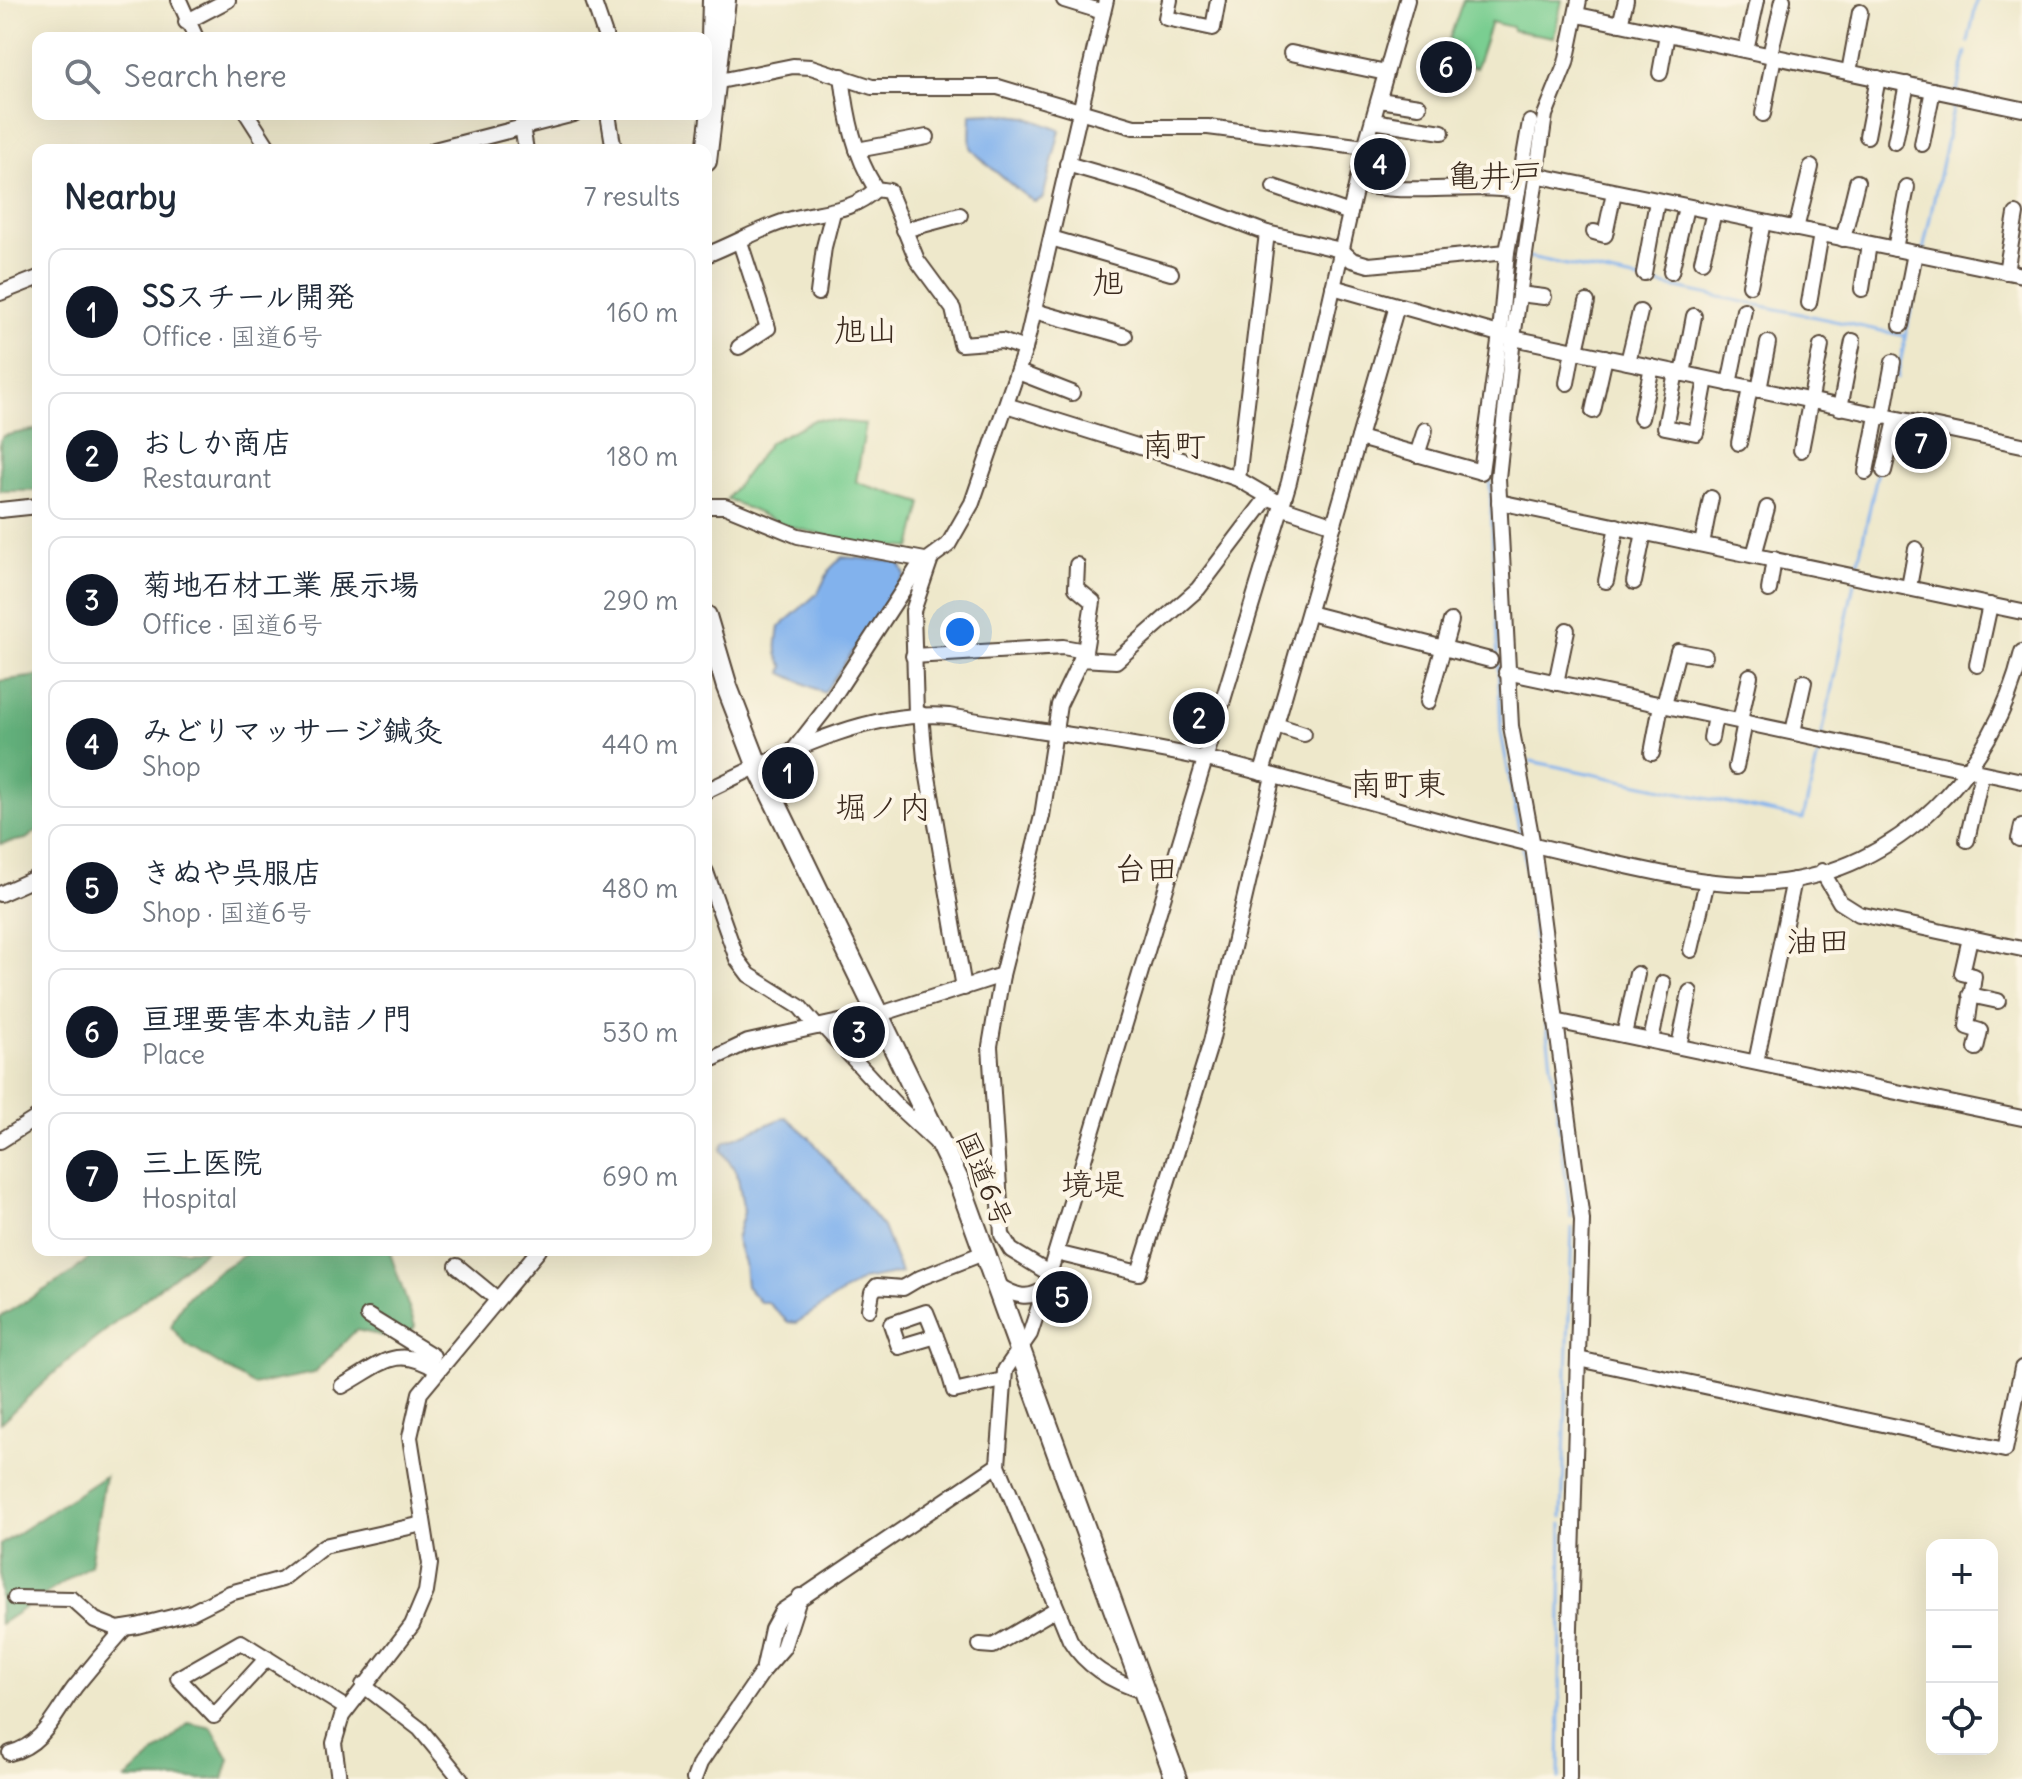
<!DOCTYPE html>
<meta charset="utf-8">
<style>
:root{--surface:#fff;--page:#f2f2f3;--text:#1f2937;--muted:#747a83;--line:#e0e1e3;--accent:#111827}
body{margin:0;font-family:Delius,"Klee One",sans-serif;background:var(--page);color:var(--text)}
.controls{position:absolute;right:24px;bottom:24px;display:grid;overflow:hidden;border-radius:16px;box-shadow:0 8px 32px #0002}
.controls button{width:72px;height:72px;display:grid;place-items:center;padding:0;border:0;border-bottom:2px solid var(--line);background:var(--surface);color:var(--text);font:40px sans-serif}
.you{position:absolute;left:960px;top:632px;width:28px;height:28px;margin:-20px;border:6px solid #fff;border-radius:50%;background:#1a73e8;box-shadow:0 0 0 12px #1a73e833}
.badge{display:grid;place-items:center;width:52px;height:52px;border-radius:50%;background:var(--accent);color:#fff;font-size:26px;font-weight:700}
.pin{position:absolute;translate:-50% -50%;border:4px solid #fff;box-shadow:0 2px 8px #0006}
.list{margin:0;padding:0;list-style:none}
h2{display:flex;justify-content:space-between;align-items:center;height:104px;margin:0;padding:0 32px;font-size:34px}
h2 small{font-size:26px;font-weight:400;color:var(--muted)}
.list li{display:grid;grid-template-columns:52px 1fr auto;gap:24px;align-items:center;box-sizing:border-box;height:128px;margin:0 16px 16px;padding:0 16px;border:2px solid var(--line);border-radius:16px}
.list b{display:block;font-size:30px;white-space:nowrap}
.list p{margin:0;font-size:26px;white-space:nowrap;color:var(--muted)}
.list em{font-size:26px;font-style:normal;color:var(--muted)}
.icon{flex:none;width:44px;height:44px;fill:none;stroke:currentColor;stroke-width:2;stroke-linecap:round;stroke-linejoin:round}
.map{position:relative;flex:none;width:2022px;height:1779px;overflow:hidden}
.search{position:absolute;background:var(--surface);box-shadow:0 8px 32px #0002;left:32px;top:32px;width:680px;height:88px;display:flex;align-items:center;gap:20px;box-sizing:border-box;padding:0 28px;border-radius:16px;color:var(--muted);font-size:30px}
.panel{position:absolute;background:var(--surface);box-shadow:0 8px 32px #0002;left:32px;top:144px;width:680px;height:1112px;border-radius:16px}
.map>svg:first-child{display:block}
</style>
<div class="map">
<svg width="2022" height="1779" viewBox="0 0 2022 1779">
<rect width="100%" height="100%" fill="#fcf5e5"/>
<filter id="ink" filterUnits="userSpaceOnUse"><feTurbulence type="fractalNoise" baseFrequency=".0125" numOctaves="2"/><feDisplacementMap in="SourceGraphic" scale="16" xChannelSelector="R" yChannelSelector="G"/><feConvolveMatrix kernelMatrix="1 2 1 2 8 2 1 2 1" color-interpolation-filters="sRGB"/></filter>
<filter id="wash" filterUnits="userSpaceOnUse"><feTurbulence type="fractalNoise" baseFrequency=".006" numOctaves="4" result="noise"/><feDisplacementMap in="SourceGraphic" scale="32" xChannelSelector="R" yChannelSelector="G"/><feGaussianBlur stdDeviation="1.8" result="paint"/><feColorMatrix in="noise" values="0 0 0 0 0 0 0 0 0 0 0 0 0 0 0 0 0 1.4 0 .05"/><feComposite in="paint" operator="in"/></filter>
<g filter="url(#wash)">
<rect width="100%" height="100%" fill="#eee8cb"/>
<g fill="#7ace91" stroke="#5a7c58" stroke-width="2">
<path d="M 1463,0 L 1562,0 L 1554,37 L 1513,30 L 1512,27 L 1491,22 L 1476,68 L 1442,60 Z"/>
<path d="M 816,419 L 866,424 L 856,482 L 922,503 L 911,548 L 861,544 L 787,526 L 727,499 L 770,442 Z"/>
</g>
<g fill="#63b17b" stroke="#4f6e4c" stroke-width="2">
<path d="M 38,429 L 38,491 L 0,491 L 0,441 L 3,436 Z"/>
<path d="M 38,676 L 38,830 L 26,839 L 0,844 L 0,681 Z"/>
<path d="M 98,1250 L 206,1250 L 64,1364 L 0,1423 L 0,1317 L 72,1273 Z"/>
<path d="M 252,1250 L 389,1250 L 415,1326 L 406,1341 L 356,1330 L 314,1373 L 253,1385 L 187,1345 L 171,1327 C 183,1288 220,1271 252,1250 Z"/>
<path d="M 105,1476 L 90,1565 L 0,1624 L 0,1545 Z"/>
<path d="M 189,1723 L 212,1728 L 229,1759 L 223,1779 L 126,1779 Z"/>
</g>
<g fill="#82b2ed" stroke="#5e6e86" stroke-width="2">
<path d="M 992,113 L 1026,117 L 1060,130 L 1043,198 L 1035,202 C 1025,197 973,154 971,147 C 969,137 971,124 971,114 Z"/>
<path d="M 842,557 L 899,562 L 905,575 L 824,693 L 782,673 L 784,666 C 773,655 777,641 779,627 L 818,593 L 830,569 Z"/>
<path d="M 786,1117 L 810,1138 L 883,1227 L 901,1273 L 862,1280 L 796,1323 L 788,1322 L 767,1302 L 760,1302 L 746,1286 L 744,1264 L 736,1239 L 744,1212 L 737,1173 L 721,1150 L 724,1142 Z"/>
</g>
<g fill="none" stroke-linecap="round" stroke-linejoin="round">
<g stroke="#82b2ed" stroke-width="3">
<path d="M 1968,42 L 1977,0"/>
<path d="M 1552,78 L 1561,55"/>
<path d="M 1957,91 L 1966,52"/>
<path d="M 1535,123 L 1550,85"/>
<path d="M 1923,251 L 1955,100"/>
<path d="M 1529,257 L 1906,336"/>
<path d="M 1511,289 L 1525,189"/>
<path d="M 1897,378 L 1921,260"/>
<path d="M 1883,443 L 1888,423"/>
<path d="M 1489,461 L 1501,732 L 1520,835"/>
<path d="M 1856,572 L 1878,470"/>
<path d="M 1822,735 L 1854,583"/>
<path d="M 1531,761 L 1803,819 L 1821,743"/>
<path d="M 1523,848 L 1571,1217"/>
<path d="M 1562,1517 L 1572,1228"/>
<path d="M 1559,1779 L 1562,1524"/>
</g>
</g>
</g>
<g filter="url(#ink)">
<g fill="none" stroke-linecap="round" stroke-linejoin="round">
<g stroke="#564638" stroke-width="18">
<g id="minor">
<path d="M 179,0 L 196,38"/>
<path d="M 593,0 L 606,38"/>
<path d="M 1064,0 L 1103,12"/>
<path d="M 1170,0 L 1166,18 L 1213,28 L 1218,0"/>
<path d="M 1578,15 L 2022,109"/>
<path d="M 186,22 L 228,0"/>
<path d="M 1620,24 L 1626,0"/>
<path d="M 1746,50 L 1757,0"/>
<path d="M 1291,53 L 1386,73"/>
<path d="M 1770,55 L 1783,0"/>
<path d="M 1849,72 L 1860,12"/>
<path d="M 1660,73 L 1667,34"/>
<path d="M 708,75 L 710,0"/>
<path d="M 842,76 C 847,117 854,154 876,189 L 889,191 L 917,260 L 953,309 L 961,344 L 1002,341 L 1025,349"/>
<path d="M 710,83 L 793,66 L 811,67 L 872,87 L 998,87 L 1134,127 L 1208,127 L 1365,147"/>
<path d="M 1379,100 L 1419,106"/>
<path d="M 247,114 L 270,150"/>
<path d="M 608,114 L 614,150"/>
<path d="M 1763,114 L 1774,56"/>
<path d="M 1373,121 L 1442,132"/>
<path d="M 522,127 L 526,150"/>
<path d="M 1867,136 L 1878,78"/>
<path d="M 1895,142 L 1907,84"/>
<path d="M 1922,144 L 1933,90"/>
<path d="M 434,150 L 574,114"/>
<path d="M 857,150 L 927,137"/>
<path d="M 1067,164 L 1143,186 L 1267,233 L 1341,250 L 1352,260 L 1369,265 L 1507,252 L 1500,334 L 1481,472 L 1359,438"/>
<path d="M 1535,175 L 2022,275"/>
<path d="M 1357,184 C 1410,196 1464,183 1518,191 L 1507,252"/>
<path d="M 1274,187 L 1350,213"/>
<path d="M 1518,191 L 1530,122"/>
<path d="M 1796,229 L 1811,167"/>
<path d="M 904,230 L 960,215"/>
<path d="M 1594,232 L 1605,235 L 1614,192"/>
<path d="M 1051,238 L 1171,273"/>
<path d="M 1843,239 L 1857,182"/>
<path d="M 1895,249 L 1907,187"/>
<path d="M 706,255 C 732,245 756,231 782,222 C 815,210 850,215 876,189"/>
<path d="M 1702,261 L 1714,212"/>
<path d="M 1671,272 L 1686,207"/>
<path d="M 2006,272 L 2016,214"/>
<path d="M 1644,273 L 1657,201"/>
<path d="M 1750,285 L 1763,222"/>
<path d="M 1333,287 L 1513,338 L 2022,445"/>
<path d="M 1862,289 L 1869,244"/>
<path d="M 0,293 L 38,278"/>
<path d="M 818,293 L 824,247 L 833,212"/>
<path d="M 1519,294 L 1544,297"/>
<path d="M 1809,303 L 1821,234"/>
<path d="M 1034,311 L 1125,336"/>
<path d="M 1901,325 L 1915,253"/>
<path d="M 739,347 L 768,328 L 740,242"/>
<path d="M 1576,351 L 1587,302"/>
<path d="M 1628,362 L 1640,312"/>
<path d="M 1018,372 L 1072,393"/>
<path d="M 1676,372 L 1665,427 L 1696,433 L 1706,379"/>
<path d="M 1683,374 L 1694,316"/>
<path d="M 1567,383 L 1573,350"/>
<path d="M 1729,384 L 1744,310"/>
<path d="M 1759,390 L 1768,343"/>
<path d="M 1006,405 L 1201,466 L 1238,479 L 1274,500"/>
<path d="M 1840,408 L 1853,341"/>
<path d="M 1593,411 L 1605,357"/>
<path d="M 1883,417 L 1893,362"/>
<path d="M 1641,418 L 1652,367"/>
<path d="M 1739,443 L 1750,388"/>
<path d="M 1801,450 L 1821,346"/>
<path d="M 1417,455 L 1425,430"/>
<path d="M 1884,471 L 1896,420"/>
<path d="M 1866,472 L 1877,416"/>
<path d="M 1238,479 L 1267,233"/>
<path d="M 1499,502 L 2022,612"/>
<path d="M 706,506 L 725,506 L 798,536 L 930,561"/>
<path d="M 1281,507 L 1334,525"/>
<path d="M 0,510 L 38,506"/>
<path d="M 1702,544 L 1711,498"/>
<path d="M 1754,555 L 1767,508"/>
<path d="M 1077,565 L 1076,588 L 1093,602 L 1085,651"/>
<path d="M 1606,581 L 1617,526"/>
<path d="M 1634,582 L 1644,532"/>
<path d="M 1909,587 L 1916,549"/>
<path d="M 1769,590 L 1774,559"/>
<path d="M 1309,613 L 1490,660"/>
<path d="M 913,656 L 1063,647 L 1085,651 L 1081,659"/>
<path d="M 1977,665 L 1990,605"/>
<path d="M 1506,672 L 2022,781"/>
<path d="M 1556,683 L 1567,630"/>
<path d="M 1428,702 L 1451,621"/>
<path d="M 1664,705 L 1678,651 L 1705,656"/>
<path d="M 916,713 L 913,611 L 930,561"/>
<path d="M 921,714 L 925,759 L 964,988"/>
<path d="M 1740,721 L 1750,676"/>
<path d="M 1276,725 L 1304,734"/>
<path d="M 1793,732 L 1804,682"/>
<path d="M 1711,738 L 1715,716"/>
<path d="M 793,751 L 824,711 L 918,567 L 948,545 L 972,503 L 1025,349 L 1106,0"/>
<path d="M 1652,753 L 1661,705"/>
<path d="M 1736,767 L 1745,722"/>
<path d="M 1262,773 L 1397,306"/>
<path d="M 706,791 C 780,756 866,709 949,716 C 1052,734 1158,744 1259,772 C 1372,802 1485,835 1599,860 C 1656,872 1714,888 1773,883 C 1899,871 1994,771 2022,652"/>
<path d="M 2019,839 L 2022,826"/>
<path d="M 1967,840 L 1982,773"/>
<path d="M 1822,871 L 1840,902 L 1859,914 L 2022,949"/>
<path d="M 706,872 L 737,959 L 749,975 L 800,1007 L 817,1027"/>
<path d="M 0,894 L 38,877"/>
<path d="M 1970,938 L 1962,973 L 1974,976 L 1967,1027 L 1980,1031 L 1976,1048"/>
<path d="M 1691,950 L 1707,881"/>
<path d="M 1970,995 L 1998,1001"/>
<path d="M 1555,1021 L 2022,1118"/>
<path d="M 823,1026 L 894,1103 L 936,1142"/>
<path d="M 1624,1035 L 1637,974"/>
<path d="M 1651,1040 L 1663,983"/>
<path d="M 1679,1046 L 1690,992"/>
<path d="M 706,1062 L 748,1042 L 890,1011 L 1002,975"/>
<path d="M 1756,1062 L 1794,880"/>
<path d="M 0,1141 L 38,1117"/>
<path d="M 1056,1253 L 1139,1273 L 1211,1042 L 1273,776"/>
<path d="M 457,1266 L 497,1299"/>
<path d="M 1050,1274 L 1011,1250 L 1002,1235 L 990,1046 L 1002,975 L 1042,816 L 1059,705 L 1081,659 L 1116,661 L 1198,589 L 1267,498"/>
<path d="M 999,1286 C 1015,1296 1029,1301 1045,1288"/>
<path d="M 869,1309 L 872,1292 L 877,1286 L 903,1288 L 920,1278 L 986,1252"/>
<path d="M 368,1316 L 433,1356"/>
<path d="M 936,1336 L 899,1347 L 891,1324 L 926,1312 C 937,1339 947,1363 954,1391 L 1003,1380"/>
<path d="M 1578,1359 L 2005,1450 L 2022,1368"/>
<path d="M 342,1386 C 381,1365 396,1343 437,1370"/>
<path d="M 15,1598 L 72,1599 L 95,1620 L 118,1629 L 137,1626 L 192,1612 L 230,1593 L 282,1579 L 324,1546 L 423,1524"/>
<path d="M 980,1645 L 993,1646 L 1056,1609"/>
<path d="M 267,1658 L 214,1716 L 178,1678 L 241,1642 L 346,1708"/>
<path d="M 763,1671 L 783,1648 L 800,1596"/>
<path d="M 363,1685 L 420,1729 L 461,1779"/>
<path d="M 1146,1692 C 1115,1683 1087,1668 1070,1640 L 998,1465 L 1005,1370 L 1030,1334 L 1045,1288 L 1289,482 L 1365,147 L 1407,0"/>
<path d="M 10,1753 C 44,1745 56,1712 75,1687 C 91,1667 108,1647 125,1628"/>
<path d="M 339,1779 L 334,1743 L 342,1716 L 412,1625 L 426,1592 L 430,1564 L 410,1437 L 420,1393 L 539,1250"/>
<path d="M 694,1779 L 700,1763 L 763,1671 L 772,1629 L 782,1611 L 998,1465"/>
<path d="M 1569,1779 L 1569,1661 L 1582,1220 L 1533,846 L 1511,726 L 1498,478 L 1513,338 L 1545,115 L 1566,63 L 1579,0"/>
</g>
</g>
<g stroke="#564638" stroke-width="24">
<g id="highway">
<path d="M 706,161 L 725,0"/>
<path d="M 706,616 L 727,687 L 758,767 L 959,1182 L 1176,1779"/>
</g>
</g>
<use href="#minor" stroke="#fff" stroke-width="14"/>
<use href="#highway" stroke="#fff" stroke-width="20"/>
</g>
</g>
<g text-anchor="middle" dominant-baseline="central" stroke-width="8" stroke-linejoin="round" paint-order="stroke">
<g font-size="28" fill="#3b2a1e" stroke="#fcf5e5">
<text transform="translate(985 1179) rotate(67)">国道6号</text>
</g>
<g font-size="32" fill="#3b2a1e" stroke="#fcf5e5">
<text x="1495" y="175">亀井戸</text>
<text x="1108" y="281">旭</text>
<text x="866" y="329">旭山</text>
<text x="1174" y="444">南町</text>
<text x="1398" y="783">南町東</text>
<text x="883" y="806">堀ノ内</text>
<text x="1146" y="868">台田</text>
<text x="1818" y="940">油田</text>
<text x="1093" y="1183">境堤</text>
</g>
</g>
</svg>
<div class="controls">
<button>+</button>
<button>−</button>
<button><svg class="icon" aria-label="locate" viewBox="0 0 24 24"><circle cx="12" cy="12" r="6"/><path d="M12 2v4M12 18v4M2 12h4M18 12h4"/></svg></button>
</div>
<div class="you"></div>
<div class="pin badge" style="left:788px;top:773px">1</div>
<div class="pin badge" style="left:1199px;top:718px">2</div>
<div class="pin badge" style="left:859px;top:1032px">3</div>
<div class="pin badge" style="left:1380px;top:164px">4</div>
<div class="pin badge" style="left:1062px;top:1297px">5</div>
<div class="pin badge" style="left:1446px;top:67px">6</div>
<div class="pin badge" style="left:1921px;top:443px">7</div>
<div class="search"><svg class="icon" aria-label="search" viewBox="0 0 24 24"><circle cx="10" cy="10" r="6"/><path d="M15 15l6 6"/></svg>Search here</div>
<section class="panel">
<h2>Nearby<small>7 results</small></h2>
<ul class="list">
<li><span class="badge">1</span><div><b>SSスチール開発</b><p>Office · 国道6号</p></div><em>160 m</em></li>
<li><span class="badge">2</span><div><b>おしか商店</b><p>Restaurant</p></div><em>180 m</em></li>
<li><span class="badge">3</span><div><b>菊地石材工業 展示場</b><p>Office · 国道6号</p></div><em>290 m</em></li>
<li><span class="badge">4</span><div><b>みどりマッサージ鍼灸</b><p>Shop</p></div><em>440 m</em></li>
<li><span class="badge">5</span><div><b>きぬや呉服店</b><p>Shop · 国道6号</p></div><em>480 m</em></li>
<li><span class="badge">6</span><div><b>亘理要害本丸詰ノ門</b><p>Place</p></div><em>530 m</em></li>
<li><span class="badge">7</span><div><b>三上医院</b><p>Hospital</p></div><em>690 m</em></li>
</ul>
</section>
</div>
